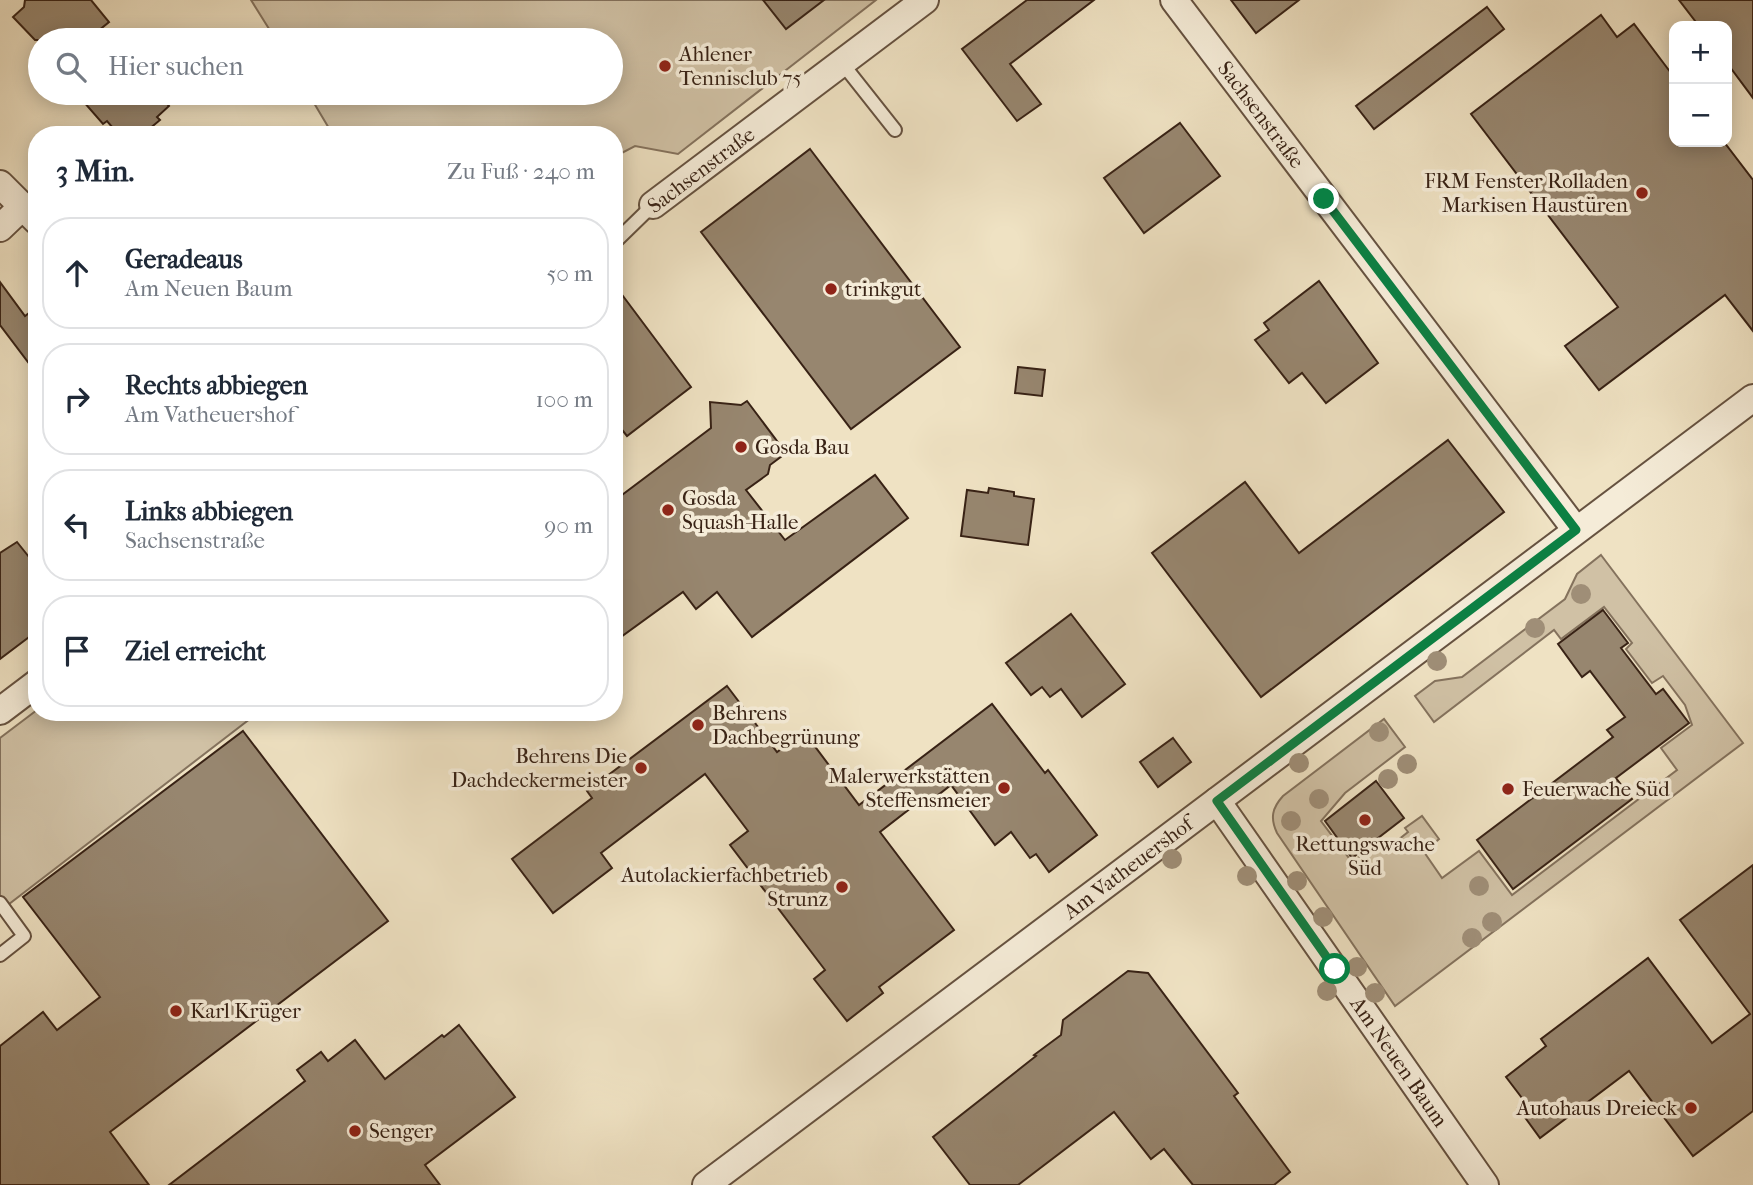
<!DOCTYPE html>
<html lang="de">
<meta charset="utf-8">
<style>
:root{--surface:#fff;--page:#f6f6f7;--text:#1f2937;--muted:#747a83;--line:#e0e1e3}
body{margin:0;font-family:"IM FELL French Canon",serif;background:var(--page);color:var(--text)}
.controls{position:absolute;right:21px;top:21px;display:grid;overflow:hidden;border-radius:14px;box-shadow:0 4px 18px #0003}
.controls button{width:63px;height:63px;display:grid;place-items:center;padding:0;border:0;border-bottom:2px solid var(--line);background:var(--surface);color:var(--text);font:35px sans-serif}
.stop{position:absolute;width:21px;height:21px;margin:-16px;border:5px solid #0b8043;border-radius:50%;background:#fff}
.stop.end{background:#0b8043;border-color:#fff;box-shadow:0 2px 7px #0008}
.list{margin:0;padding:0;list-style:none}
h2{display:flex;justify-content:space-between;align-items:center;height:91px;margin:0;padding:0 28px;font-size:30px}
h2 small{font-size:23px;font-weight:400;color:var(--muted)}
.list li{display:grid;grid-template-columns:46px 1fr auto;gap:21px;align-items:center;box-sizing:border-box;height:112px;margin:0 14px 14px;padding:0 14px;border:2px solid var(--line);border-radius:28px}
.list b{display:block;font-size:26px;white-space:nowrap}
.list p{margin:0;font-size:23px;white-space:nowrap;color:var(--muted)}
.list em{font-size:23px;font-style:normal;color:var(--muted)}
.icon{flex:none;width:38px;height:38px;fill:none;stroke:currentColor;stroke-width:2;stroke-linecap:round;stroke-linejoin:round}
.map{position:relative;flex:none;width:1753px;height:1185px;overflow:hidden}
.search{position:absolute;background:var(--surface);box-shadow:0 4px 18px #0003;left:28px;top:28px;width:595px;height:77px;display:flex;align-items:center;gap:18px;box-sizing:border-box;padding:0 24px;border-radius:38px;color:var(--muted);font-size:26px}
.panel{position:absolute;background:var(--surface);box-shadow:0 4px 18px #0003;left:28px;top:126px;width:595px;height:595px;border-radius:28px}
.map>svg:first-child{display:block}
</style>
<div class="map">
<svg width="1753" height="1185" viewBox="0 0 1753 1185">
<rect width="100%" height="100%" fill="#efe2c3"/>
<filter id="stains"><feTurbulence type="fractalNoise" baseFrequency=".00286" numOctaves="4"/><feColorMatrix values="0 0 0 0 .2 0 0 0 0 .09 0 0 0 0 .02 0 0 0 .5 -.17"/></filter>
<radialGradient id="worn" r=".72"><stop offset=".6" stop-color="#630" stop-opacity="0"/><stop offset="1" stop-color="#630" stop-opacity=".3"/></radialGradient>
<g fill="#d0c1a5" stroke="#84725d" stroke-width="2">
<path d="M 251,0 L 876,0 L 678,154 L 635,146 L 614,157 L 614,135 L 333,135 L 308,93 L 611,93 L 611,40 L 276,40 Z"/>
<path d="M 1601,555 L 1743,743 L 1395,1006 L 1277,833 C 1270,818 1272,808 1283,796 L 1384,719 L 1405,747 L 1345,793 L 1321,821 L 1352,862 L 1378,843 L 1384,851 L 1408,832 L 1405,828 L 1422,816 L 1439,839 L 1424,852 L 1442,878 L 1479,851 L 1512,895 L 1677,770 L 1661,748 L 1692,725 L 1685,705 L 1663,676 L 1652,683 L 1626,649 L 1632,643 L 1604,607 L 1561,639 L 1554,630 L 1434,722 L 1415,696 L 1435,681 L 1462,677 L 1565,599 L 1577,574 Z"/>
<path d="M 37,710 L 37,712 L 259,712 L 0,911 L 0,738 Z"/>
</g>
<g fill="#97866f" stroke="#382215" stroke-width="2">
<path d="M 25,0 L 91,0 L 109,22 L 87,40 L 35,40 L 13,17 L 24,7 Z"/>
<path d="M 763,0 L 824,0 L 786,29 Z"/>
<path d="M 1027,0 L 1094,0 L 1010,64 L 1041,104 L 1017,121 L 962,49 Z"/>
<path d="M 1231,0 L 1299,0 L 1256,33 Z"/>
<path d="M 1679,0 L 1753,0 L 1753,98 L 1727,63 L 1727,26 L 1699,26 Z"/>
<path d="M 1487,7 L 1504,29 L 1374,129 L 1356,106 Z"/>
<path d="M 1601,15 L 1617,37 L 1634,24 L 1674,77 L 1674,142 L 1724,142 L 1753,180 L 1753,331 L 1725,295 L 1599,390 L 1565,346 L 1618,307 L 1471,114 Z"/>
<path d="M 76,93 L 158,93 L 169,106 L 157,117 L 160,120 L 142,135 L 119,135 L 107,121 L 103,124 Z"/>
<path d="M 1180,123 L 1220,176 L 1144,233 L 1104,178 Z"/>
<path d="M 810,149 L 960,347 L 851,429 L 701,232 Z"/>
<path d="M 1319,281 L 1378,363 L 1326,403 L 1302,373 L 1289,383 L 1255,340 L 1269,330 L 1264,323 Z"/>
<path d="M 0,282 L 25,316 L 37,307 L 37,374 L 0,325 Z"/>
<path d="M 614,284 L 691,387 L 627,436 L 614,420 Z"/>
<path d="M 1018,367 L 1045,370 L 1042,396 L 1015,393 Z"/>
<path d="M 747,401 L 786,453 L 770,465 L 768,474 L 746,490 L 785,540 L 875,475 L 908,518 L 752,637 L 717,592 L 696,609 L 683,592 L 614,642 L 614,501 L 711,428 L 710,402 L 741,405 Z"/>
<path d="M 1448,440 L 1504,512 L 1261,697 L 1152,553 L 1245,482 L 1299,553 Z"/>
<path d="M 989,488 L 1014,492 L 1014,496 L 1034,499 L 1028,545 L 961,536 L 967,490 L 988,493 Z"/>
<path d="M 17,542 L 37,567 L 37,631 L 0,659 L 0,553 Z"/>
<path d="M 1603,610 L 1628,643 L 1621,648 L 1656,694 L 1663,689 L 1689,723 L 1616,778 L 1632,799 L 1513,889 L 1477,840 L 1613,737 L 1607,730 L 1625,717 L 1590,671 L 1582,677 L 1558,644 Z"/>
<path d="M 1071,614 L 1125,684 L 1082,717 L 1061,689 L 1050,697 L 1042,687 L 1031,695 L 1006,663 Z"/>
<path d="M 727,686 L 777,752 L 804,732 L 859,805 L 992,704 L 1045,773 L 1048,770 L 1097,835 L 1049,872 L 1036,854 L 1030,858 L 1011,832 L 995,845 L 951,785 L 924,806 L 920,801 L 880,832 L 954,930 L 879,987 L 883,993 L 847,1021 L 814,979 L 825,970 L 730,845 L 748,831 L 705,774 L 601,853 L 612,868 L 553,913 L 512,859 L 592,798 L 587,791 Z"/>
<path d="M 243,731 L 388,921 L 110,1132 L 149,1185 L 0,1185 L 0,1046 L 43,1012 L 57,1030 L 100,997 L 23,897 Z"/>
<path d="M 1173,738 L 1191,762 L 1158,787 L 1140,762 Z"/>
<path d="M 1376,781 L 1404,818 L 1352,858 L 1325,821 Z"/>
<path d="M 1753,865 L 1753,1111 L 1693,1156 L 1629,1071 L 1540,1138 L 1518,1108 L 1525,1102 L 1506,1077 L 1546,1046 L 1541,1039 L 1648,958 L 1712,1043 L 1750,1014 L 1680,920 Z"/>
<path d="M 1128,971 L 1148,973 L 1238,1093 L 1234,1096 L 1290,1172 L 1274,1185 L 1193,1185 L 1164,1149 L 1151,1159 L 1114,1112 L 1018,1185 L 970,1185 L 933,1137 L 1036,1056 L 1034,1055 L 1061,1035 L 1063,1020 Z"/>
<path d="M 459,1025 L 515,1097 L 425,1165 L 440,1185 L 169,1185 L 305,1081 L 297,1070 L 321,1052 L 328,1061 L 355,1040 L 385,1079 L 442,1035 L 444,1037 Z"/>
</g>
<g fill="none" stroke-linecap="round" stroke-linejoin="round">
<g stroke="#665240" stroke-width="16">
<g id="lane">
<path d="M 842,63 L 895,130"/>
<path d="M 614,243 L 653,205"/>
<path d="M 0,903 L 24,936 L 0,955"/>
</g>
</g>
<g stroke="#665240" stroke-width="30">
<g id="street">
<path id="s1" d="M 1174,0 L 1576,530"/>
<path d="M 0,184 L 37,221"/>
<path d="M 653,205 L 925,0"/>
<path d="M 0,228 L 23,206"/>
<path d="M 0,711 L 37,683"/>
<path id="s2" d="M 1217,801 L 1485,1185"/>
<path id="s3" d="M 706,1185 L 1753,398"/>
</g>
</g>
<use href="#lane" stroke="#f5ecd8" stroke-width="12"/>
<use href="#street" stroke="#f5ecd8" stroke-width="26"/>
</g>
<g fill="#9f8e77">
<circle cx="1581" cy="594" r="10"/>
<circle cx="1535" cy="628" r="10"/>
<circle cx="1437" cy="661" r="10"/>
<circle cx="1379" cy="732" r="10"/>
<circle cx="1299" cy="763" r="10"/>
<circle cx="1407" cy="764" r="10"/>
<circle cx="1388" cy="779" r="10"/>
<circle cx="1319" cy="799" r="10"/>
<circle cx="1291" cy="821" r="10"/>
<circle cx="1172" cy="859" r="10"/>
<circle cx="1247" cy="876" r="10"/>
<circle cx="1297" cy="881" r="10"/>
<circle cx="1479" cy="886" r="10"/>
<circle cx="1323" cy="917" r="10"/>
<circle cx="1492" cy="922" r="10"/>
<circle cx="1472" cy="938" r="10"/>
<circle cx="1357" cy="967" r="10"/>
<circle cx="1327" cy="991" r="10"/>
<circle cx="1375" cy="993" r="10"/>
</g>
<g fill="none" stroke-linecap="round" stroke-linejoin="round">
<path stroke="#0b8043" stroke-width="9" d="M 1324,199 L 1576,530 L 1217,801 L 1335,969"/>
</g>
<g fill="#8f2418" stroke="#f5ecd8" stroke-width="2.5">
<circle cx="665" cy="66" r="7"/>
<circle cx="1642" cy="193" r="7"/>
<circle cx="831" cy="289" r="7"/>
<circle cx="741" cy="447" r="7"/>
<circle cx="668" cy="510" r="7"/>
<circle cx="698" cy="725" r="7"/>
<circle cx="641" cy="768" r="7"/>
<circle cx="1004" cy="788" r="7"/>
<circle cx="1508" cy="789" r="7"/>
<circle cx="1365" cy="820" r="7"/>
<circle cx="842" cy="887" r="7"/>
<circle cx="176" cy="1011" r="7"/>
<circle cx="1691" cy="1108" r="7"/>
<circle cx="355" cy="1131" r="7"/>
</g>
<g text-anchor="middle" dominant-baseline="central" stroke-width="7" stroke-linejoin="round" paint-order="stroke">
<g font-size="21" fill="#382215" stroke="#f5ecd8" text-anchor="start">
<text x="679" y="54">Ahlener<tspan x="679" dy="24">Tennisclub 75</tspan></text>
<text x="1628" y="181" text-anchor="end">FRM Fenster Rolladen<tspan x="1628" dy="24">Markisen Haustüren</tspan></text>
<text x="845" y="289">trinkgut</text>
<text x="755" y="447">Gosda Bau</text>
<text x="682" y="498">Gosda<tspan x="682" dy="24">Squash-Halle</tspan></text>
<text x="712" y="713">Behrens<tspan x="712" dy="24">Dachbegrünung</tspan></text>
<text x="627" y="756" text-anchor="end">Behrens Die<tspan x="627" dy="24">Dachdeckermeister</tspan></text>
<text x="990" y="776" text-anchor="end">Malerwerkstätten<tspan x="990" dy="24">Steffensmeier</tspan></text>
<text x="1522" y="789">Feuerwache Süd</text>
<text x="1365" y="844" text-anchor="middle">Rettungswache<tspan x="1365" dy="24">Süd</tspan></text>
<text x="828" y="875" text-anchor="end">Autolackierfachbetrieb<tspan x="828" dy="24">Strunz</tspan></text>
<text x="190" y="1011">Karl Krüger</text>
<text x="1677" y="1108" text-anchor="end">Autohaus Dreieck</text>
<text x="369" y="1131">Senger</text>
</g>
<g font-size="21" fill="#382215" stroke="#f5ecd8">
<text stroke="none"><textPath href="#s1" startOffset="144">Sachsenstraße</textPath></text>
<text transform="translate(701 170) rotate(-37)">Sachsenstraße</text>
<text stroke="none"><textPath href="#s3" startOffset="528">Am Vatheuershof</textPath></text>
<text stroke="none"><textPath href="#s2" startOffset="318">Am Neuen Baum</textPath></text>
</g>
</g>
<rect width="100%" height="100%" filter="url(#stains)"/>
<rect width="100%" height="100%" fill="url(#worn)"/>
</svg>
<div class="controls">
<button>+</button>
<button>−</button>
</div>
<div class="stop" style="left:1335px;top:969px"></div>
<div class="stop end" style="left:1324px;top:199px"></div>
<div class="search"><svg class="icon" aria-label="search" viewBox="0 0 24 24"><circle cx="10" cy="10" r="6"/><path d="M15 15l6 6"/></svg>Hier suchen</div>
<section class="panel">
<h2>3 Min.<small>Zu Fuß · 240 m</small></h2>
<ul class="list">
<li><svg class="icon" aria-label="ahead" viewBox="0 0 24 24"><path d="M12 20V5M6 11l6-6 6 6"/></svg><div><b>Geradeaus</b><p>Am Neuen Baum</p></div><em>50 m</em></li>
<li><svg class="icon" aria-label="right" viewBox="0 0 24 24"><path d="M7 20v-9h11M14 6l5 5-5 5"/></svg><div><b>Rechts abbiegen</b><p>Am Vatheuershof</p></div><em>100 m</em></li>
<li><svg class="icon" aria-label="left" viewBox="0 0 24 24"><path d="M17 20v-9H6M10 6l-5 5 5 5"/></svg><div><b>Links abbiegen</b><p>Sachsenstraße</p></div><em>90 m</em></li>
<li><svg class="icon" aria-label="arrive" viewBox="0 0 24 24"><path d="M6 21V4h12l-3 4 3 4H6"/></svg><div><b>Ziel erreicht</b></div></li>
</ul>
</section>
</div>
